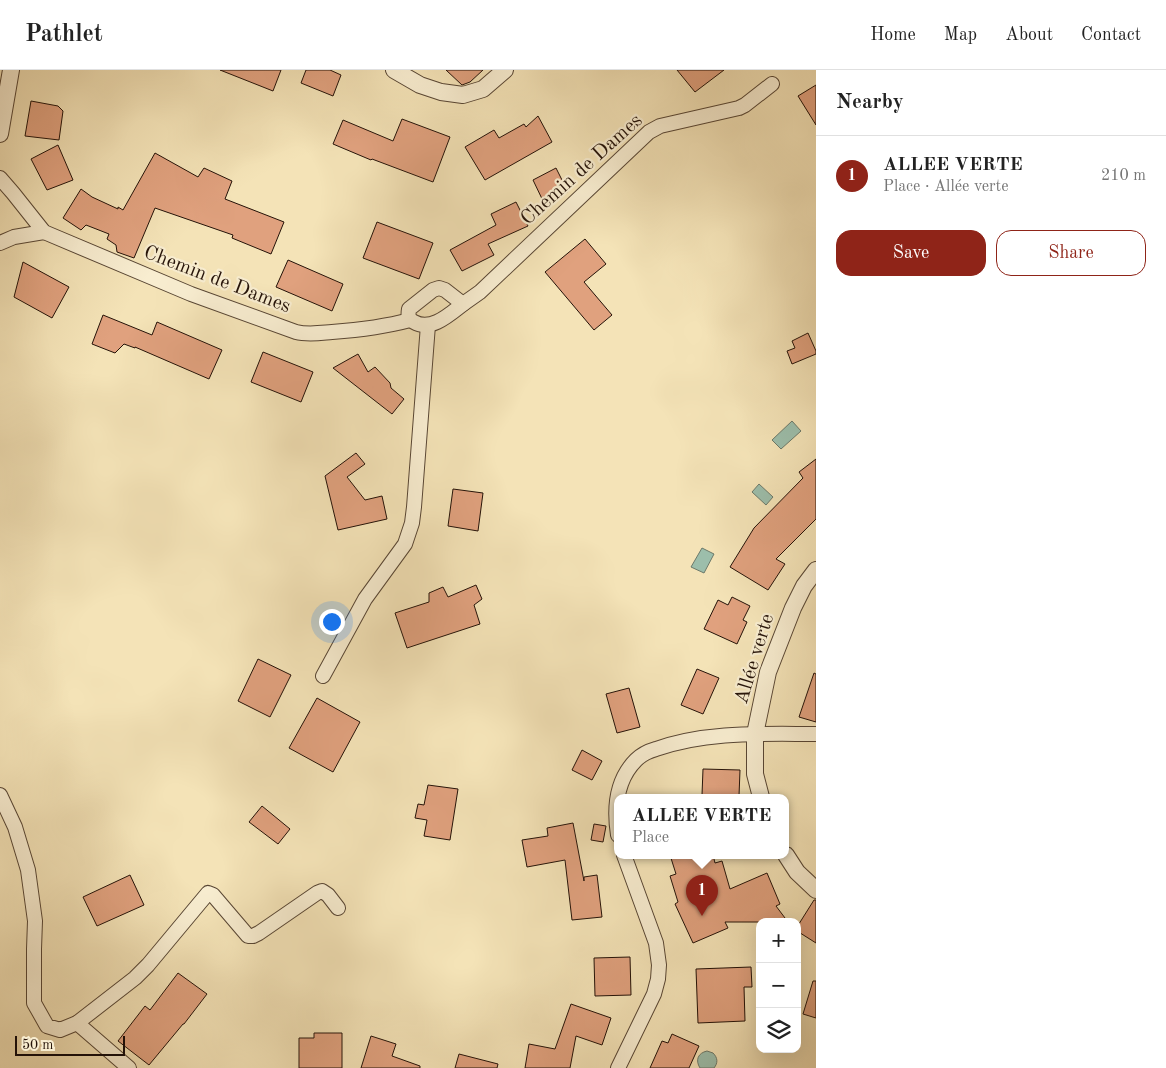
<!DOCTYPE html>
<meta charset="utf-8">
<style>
:root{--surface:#fff;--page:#f2f2f2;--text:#222;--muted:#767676;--line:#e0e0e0;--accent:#8f2418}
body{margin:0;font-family:"Old Standard TT",serif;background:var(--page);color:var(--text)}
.controls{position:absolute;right:15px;bottom:15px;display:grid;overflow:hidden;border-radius:10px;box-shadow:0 5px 20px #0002}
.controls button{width:45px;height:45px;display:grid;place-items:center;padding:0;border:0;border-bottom:1px solid var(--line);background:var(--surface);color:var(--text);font:25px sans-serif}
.scale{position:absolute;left:15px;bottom:12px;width:110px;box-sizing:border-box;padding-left:5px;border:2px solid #241208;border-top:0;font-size:14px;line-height:18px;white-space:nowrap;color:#241208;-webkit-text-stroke:4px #f8edd0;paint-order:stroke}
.you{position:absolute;left:331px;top:551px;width:18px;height:18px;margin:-12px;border:4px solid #fff;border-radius:50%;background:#1a73e8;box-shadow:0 0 0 8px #1a73e833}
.badge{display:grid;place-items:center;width:32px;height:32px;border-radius:50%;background:var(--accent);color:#fff;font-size:16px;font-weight:700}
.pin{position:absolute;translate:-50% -41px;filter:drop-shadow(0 1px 2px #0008)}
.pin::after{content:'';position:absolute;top:26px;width:18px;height:15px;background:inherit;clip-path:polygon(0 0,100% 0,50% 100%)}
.popup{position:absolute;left:614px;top:724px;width:175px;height:65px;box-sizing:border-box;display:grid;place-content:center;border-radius:10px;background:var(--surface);filter:drop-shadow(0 1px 4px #0005);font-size:16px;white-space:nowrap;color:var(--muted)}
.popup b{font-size:19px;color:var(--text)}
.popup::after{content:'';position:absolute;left:50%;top:100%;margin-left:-10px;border:10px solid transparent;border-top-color:var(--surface)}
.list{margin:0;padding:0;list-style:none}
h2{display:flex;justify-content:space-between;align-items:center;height:65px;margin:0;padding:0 20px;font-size:21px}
h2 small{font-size:16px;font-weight:400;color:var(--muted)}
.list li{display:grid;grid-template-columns:32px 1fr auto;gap:15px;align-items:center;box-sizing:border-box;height:80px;padding:0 20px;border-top:1px solid var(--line)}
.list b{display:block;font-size:19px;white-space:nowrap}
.list p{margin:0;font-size:16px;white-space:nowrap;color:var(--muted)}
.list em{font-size:16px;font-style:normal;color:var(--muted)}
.actions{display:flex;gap:10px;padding:15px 20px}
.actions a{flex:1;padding:11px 0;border:1px solid var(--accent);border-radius:15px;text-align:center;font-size:18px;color:var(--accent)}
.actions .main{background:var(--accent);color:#fff}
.icon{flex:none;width:28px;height:28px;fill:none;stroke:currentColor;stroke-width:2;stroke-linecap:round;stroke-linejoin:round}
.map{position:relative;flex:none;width:816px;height:998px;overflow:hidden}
header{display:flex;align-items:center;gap:30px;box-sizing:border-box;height:70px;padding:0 25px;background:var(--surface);border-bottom:1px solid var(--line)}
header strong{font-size:24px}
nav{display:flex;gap:28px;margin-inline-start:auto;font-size:18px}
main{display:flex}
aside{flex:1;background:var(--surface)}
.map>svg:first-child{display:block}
</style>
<header>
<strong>Pathlet</strong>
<nav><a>Home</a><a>Map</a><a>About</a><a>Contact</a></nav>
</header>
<main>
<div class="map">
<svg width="816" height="998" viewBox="0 0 816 998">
<rect width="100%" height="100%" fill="#f4e3b7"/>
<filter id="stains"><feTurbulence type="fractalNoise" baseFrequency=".004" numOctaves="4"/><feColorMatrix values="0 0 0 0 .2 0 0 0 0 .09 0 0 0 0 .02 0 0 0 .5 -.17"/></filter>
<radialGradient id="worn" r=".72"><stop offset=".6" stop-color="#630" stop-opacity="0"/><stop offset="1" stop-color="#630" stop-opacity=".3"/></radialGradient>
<g fill="#9cbeab" stroke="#6c796a">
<path d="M 792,351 L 801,361 L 781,379 L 772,370 Z"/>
<path d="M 759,414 L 773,427 L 766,435 L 752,422 Z"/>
<path d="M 702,478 L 714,484 L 704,503 L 691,497 Z"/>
<path d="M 707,981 L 713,983 C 718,988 718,993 714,998 L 700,998 C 695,990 698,983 707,981 Z"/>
</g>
<g fill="#e0a17e" stroke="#241208">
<path d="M 220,0 L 281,0 L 273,21 Z"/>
<path d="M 306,0 L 330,0 L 341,5 L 333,26 L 301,13 Z"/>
<path d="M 446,0 L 483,0 L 470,12 L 462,15 Z"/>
<path d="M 677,0 L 724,0 L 695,22 Z"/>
<path d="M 816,15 L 816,55 L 798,26 Z"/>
<path d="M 31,31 L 58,36 L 63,41 L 59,70 L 25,66 Z"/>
<path d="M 538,46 L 552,72 L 485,110 L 465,77 L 494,60 L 499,68 L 524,54 L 526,57 Z"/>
<path d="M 402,49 L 450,67 L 433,112 L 372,89 L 371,90 L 333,74 L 343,50 L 393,71 Z"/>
<path d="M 58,75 L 73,110 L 47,120 L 31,89 Z"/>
<path d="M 155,83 L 198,107 L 204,98 L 232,111 L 225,129 L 284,152 L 271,184 L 232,168 L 233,165 L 155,138 L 134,188 L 117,182 L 116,175 L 107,169 L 109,164 L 86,155 L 81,160 L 63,148 L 81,119 L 92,127 L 118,139 L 118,137 L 123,140 Z"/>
<path d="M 556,98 L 568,122 L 544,133 L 533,110 Z"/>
<path d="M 516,132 L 528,156 L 488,174 L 494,185 L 462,201 L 450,180 L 496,155 L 491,144 Z"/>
<path d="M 377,152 L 433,173 L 419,209 L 363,188 Z"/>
<path d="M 585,169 L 606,194 L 584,212 L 612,245 L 594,260 L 545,202 Z"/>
<path d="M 288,190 L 343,214 L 332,241 L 276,217 Z"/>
<path d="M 23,192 L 69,217 L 52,248 L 14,227 Z"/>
<path d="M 103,245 L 152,265 L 157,252 L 222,280 L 209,309 L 135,277 L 135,278 L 124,274 L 115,283 L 92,274 Z"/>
<path d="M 808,263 L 816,281 L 816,284 L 792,294 L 787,281 L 795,278 L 792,271 Z"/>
<path d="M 263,282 L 313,302 L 301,332 L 251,312 Z"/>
<path d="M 358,284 L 368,302 L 375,297 L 390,313 L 391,318 L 404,329 L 392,344 L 333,298 Z"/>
<path d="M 356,383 L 365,394 L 347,407 L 365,430 L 382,426 L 387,449 L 338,460 L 325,406 Z"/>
<path d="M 816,389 L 816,449 L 776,489 L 785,494 L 768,520 L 730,497 L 754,458 L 803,408 L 799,402 Z"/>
<path d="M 453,419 L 483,423 L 478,461 L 448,456 Z"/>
<path d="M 476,515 L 482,529 L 474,535 L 480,554 L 407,578 L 395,543 L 429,532 L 429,523 L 443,517 L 448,527 Z"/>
<path d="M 732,527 L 750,536 L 743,550 L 747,552 L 737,574 L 704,559 L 718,530 L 728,535 Z"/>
<path d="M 258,589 L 291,605 L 270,647 L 238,631 Z"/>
<path d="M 697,599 L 719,608 L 703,644 L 681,635 Z"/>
<path d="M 814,603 L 816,604 L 816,652 L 799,647 Z"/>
<path d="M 629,618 L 640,657 L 617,663 L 606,624 Z"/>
<path d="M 317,628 L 360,652 L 333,702 L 289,678 Z"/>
<path d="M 582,680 L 602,691 L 592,710 L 572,700 Z"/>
<path d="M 703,699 L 740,700 L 739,726 L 702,725 Z"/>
<path d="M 428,715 L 458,719 L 450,770 L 424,766 L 427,750 L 415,748 L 418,734 L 424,735 Z"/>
<path d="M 262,736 L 290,759 L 278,774 L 249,752 Z"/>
<path d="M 573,753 L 584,811 L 584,807 L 597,805 L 602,847 L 572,850 L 565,790 L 527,797 L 522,770 L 548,766 L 547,758 Z"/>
<path d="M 594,754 L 606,756 L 603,772 L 591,770 Z"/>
<path d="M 670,785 L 713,785 L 715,793 L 722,791 L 730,819 L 767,803 L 780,834 L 776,836 L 788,852 L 725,852 L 728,858 L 693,873 L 675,834 L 678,832 L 670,806 L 676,804 Z"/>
<path d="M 130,805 L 144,835 L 97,856 L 83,827 Z"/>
<path d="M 814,830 L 816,830 L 816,873 L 797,861 L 797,857 Z"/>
<path d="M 630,887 L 631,925 L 595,926 L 594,888 Z"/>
<path d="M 751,897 L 752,917 L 744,917 L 745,951 L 698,953 L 696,899 Z"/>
<path d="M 178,903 L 207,924 L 184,954 L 183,954 L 149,995 L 118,971 L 145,936 L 150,940 Z"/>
<path d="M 813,911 L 816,911 L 816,948 L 803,944 Z"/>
<path d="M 571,934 L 611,948 L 602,975 L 576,966 L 570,998 L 525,998 L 529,974 L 555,979 Z"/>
<path d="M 314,963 L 342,963 L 342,998 L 299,998 L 299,968 L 314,968 Z"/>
<path d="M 672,964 L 699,976 L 689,998 L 650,998 L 662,971 L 668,973 Z"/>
<path d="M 371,966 L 396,974 L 392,986 L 420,996 L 420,998 L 361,998 Z"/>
<path d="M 459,984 L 498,994 L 497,998 L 455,998 Z"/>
</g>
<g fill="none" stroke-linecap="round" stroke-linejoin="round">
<g stroke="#584634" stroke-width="16">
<g id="minor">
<path d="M 0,108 L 13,123 L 44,162 L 191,224 L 296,262 C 308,265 320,263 332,262 C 359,260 384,257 410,250"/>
<path d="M 0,173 L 14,167 L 44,162"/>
<path d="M 439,218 L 445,220 L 463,234 C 450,244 431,262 414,252 C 408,249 408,245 409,239 L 433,220 Z"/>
<path d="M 463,234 L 480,222 L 649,62 L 660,56 L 739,38 L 745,35 L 772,14"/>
<path d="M 323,606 L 365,529 L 405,474 L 412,453 L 414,437 L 428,255"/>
<path d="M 0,725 L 15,757 L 28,800 L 35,851 L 34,879 L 34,933 L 47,956 L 60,960 L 77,953 L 135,908 L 148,895 L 208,823 L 213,825 L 248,866 L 253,866 L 259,863 L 317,823 L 322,821 L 328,825 L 338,838"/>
<path d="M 618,765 C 614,739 616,710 636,690 C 641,685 649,681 656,679 C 706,661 763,664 816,664"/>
<path d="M 77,953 L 129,998"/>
<path d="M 618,998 L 654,924 L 658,909 L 659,895 L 656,873 L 624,785"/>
</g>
</g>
<g stroke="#584634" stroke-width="18">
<g id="tertiary">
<path d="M 394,0 L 420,15 L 441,22 L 463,25 L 483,19 L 505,0"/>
<path d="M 0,64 L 11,0"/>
<path d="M 761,727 L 755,704 L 755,664 L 768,602 L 793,538 L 804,516 L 816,500"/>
<path d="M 786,785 L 797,802 L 816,820"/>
</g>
</g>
<use href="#minor" stroke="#f8edd0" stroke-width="14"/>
<use href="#tertiary" stroke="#f8edd0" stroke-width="16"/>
</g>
<g text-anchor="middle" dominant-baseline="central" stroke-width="4.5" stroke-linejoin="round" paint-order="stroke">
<g font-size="20" fill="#241208" stroke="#f8edd0">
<text transform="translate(582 100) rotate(-42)">Chemin de Dames</text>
<text transform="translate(217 210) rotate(21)">Chemin de Dames</text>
<text transform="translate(755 589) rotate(-73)">Allée verte</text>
</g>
</g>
<rect width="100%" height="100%" filter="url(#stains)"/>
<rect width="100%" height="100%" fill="url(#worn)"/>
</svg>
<div class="controls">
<button>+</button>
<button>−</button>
<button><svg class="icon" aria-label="layers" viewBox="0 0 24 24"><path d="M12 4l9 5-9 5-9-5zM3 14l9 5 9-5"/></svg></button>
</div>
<div class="scale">50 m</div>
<div class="you"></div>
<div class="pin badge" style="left:702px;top:846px">1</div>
<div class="popup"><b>ALLEE VERTE</b>Place</div>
</div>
<aside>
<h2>Nearby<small></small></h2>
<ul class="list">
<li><span class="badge">1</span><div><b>ALLEE VERTE</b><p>Place · Allée verte</p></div><em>210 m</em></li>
</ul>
<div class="actions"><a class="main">Save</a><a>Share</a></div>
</aside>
</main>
